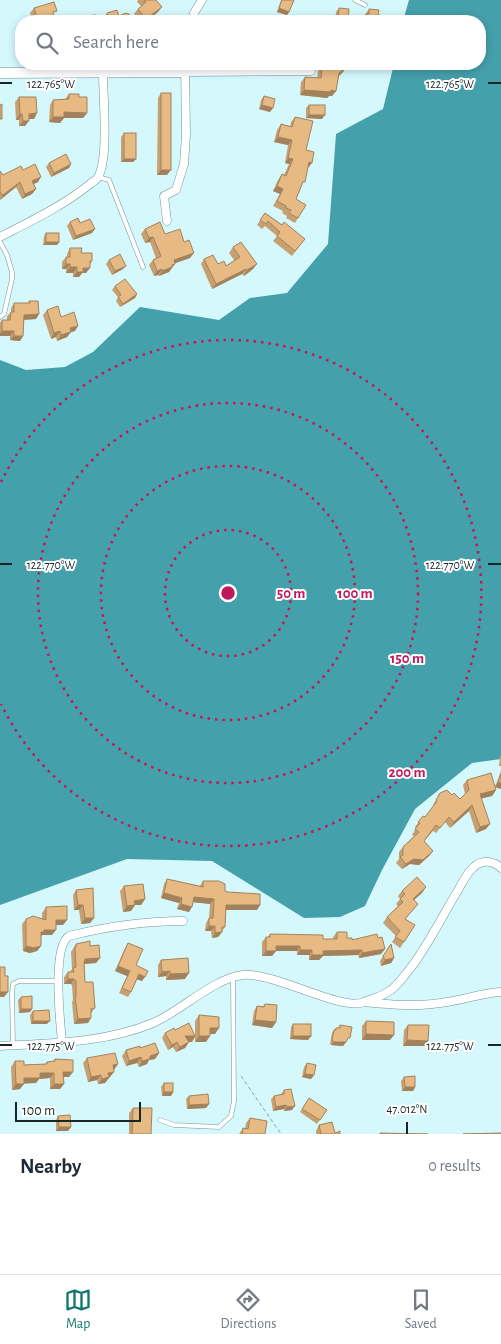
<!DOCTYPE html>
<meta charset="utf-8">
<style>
:root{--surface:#fff;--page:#f6f6f7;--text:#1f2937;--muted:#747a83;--line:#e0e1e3;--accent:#0f766e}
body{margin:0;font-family:"Alegreya Sans",sans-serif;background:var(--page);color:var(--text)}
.scale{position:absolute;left:15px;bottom:12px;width:126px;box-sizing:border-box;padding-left:5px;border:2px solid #172527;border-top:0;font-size:14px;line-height:18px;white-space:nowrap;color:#172527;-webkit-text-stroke:4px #fff;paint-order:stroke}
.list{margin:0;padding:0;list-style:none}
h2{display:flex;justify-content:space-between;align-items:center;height:65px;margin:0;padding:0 20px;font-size:21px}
h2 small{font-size:16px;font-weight:400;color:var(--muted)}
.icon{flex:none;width:28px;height:28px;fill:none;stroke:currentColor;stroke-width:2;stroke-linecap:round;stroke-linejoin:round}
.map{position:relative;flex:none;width:501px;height:1134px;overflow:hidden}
.search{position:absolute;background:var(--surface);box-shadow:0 2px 8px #0003;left:15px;right:15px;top:15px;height:55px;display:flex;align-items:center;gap:12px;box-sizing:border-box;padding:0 18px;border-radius:20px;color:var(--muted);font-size:19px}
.sheet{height:140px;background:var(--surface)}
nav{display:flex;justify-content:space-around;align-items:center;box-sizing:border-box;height:70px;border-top:1px solid var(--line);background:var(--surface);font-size:14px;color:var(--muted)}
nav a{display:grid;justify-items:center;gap:2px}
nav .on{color:var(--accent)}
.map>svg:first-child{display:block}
</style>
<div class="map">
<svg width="501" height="1134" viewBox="0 0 501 1134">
<rect width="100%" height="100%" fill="#d4f8fc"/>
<path fill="#44a0ab" d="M 409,0 L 501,0 L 501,759 L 472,763 L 415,809 L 382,870 L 365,906 L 340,917 L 304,918 L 212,861 L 127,859 L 0,905 L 0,360 L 26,370 L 65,367 L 93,352 L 140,307 L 219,320 L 250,298 L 287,293 L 328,244 L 336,134 L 383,109 L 394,64 L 480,64 L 480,21 L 403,21 Z"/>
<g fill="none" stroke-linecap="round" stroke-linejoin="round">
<g stroke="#729498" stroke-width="5">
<g id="lane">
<path d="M 355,0 L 365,5"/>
<path d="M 98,177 L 109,180 L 143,267"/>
<path d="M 0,242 L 7,255 L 12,272 L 12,279 L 4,314 L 0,317"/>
<path d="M 13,1045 L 12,993 L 13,984 L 19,981 L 59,981"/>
<path d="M 160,1120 L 174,1125 L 219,1127 L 231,1116 L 234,1101 L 233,978"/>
</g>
</g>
<g stroke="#729498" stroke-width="9">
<g id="street">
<path d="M 192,21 L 194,13 L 202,0"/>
<path d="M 184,72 L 311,71"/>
<path d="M 167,221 L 164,196 L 176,190 L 184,164 L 186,135 L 185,64"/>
<path d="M 0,237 C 31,221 63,206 90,184 C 92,182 97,180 98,177 C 109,159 103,96 103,73"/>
<path d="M 366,1001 C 375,998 383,996 391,990 C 398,985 403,977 409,970 C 428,946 441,918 457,892 C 462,884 466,873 474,867 C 482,859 494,861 501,868"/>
<path d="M 62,1042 C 60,1021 52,947 69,936 C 109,926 143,921 183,921"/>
<path d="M 0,1046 C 52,1043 105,1043 153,1023 C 181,1011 214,978 243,975 C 275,972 342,1012 364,1002 C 392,1005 420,1007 447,1002 C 465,999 483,993 501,992"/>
</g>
</g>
<g stroke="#729498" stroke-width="11">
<path id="secondary" d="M 0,73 L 184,72"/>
</g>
<path stroke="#8ba6a9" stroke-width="1" stroke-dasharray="4 2.5" stroke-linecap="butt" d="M 241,1076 L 281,1134"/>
<use href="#lane" stroke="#fff" stroke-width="4"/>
<use href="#street" stroke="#fff" stroke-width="8"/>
<use href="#secondary" stroke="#fff" stroke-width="10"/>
</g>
<g fill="#c7a071">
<path d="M 138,0 L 156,0 L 158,12 L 146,21 L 139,21 L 134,14 L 138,9 L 141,6 L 137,2 Z"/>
<path d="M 281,0 L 294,0 L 289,12 L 287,15 L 277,12 Z"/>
<path d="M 34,8 L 54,21 L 33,21 L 30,13 Z"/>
<path d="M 339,8 L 347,21 L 335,21 L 336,12 Z"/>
<path d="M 369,9 L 378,15 L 384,21 L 362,21 L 362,19 Z"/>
<path d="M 107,13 L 119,16 L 131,21 L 104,21 L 103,19 Z"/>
<path d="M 86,16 L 96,21 L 82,21 Z"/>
<path d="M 322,65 L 346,68 L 342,73 L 339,76 L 336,91 L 332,96 L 329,96 L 327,98 L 300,95 L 301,82 L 305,77 L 317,78 L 318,71 Z"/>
<path d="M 161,93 L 167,175 L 157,175 L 158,98 Z"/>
<path d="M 69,94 L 79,97 L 87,113 L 83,118 L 64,118 L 60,123 L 49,122 L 50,105 L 53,100 L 65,99 Z"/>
<path d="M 264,96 L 270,112 L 259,109 L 261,100 Z"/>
<path d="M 19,97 L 37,113 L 34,119 L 29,119 L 25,126 L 19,126 L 19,120 L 16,120 L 15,102 Z"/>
<path d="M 309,105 L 322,119 L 306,118 L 306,108 Z"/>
<path d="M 295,117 L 306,150 L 308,168 L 307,168 L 301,188 L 296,199 L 298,218 L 295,223 L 286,218 L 287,216 L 282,213 L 283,211 L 273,206 L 280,194 L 273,191 L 278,180 L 282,174 L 284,175 L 289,164 L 285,163 L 288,145 L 274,142 L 277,130 L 281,124 L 290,127 L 291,122 Z"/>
<path d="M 124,133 L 136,159 L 133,162 L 121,162 L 121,137 Z"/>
<path d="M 49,163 L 71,164 L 69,168 L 51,177 L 46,167 Z"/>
<path d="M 23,170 L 38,182 L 34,184 L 36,189 L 32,194 L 22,199 L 16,187 L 0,200 L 0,171 L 3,175 Z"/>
<path d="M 265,213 L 282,225 L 305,239 L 292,256 L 273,241 L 277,236 L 265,226 L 262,229 L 257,225 Z"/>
<path d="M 70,222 L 80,223 L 92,233 L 73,240 L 67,226 Z"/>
<path d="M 145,229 L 165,234 L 190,258 L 175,263 L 169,272 L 159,276 L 158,275 L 154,276 L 149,265 L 153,260 L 156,258 L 150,242 L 145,243 L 141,234 Z"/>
<path d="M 46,233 L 59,242 L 57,245 L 43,245 L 44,236 Z"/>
<path d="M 233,247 L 253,269 L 244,276 L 242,274 L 212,289 L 201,264 L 204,259 L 226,266 L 235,261 L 229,253 Z"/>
<path d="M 70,248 L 81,253 L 92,261 L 86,273 L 82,273 L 79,277 L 73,277 L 73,273 L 66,273 L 66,269 L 62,269 L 62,262 L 66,257 L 67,257 L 67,254 Z"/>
<path d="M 109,260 L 123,269 L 112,275 L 106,264 Z"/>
<path d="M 115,286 L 137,294 L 135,298 L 120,307 L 116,301 L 118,297 L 112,290 Z"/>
<path d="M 29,301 L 39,314 L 36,319 L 24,320 L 23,336 L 20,341 L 10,340 L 10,336 L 0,336 L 0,323 L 2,320 L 7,320 L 7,316 L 11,312 L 11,308 L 14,303 L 28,303 Z"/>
<path d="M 47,310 L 61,317 L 75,331 L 71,332 L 67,337 L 57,341 L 56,337 L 51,339 L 43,315 Z"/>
<path d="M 501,755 L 501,766 L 499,766 L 500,757 Z"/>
<path d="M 501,771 L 501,789 L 495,787 L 496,790 L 492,796 L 481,798 L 486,829 L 476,833 L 469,811 L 450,828 L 445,822 L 436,833 L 433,831 L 424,841 L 433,851 L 429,856 L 419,865 L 410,864 L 402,869 L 396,863 L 399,859 L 399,852 L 403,847 L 414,836 L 412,835 L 416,828 L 415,827 L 423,816 L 425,817 L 434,806 L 433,805 L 440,793 L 452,795 L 460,799 L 465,794 L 463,785 L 467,780 L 495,787 Z"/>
<path d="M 167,879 L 200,886 L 203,881 L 225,891 L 260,905 L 257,910 L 226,910 L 225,927 L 222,931 L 222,932 L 218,937 L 212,938 L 211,931 L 205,931 L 206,923 L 209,918 L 210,904 L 193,902 L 189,912 L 177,909 L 179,903 L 161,898 L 164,884 Z"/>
<path d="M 124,886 L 145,899 L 141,905 L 135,905 L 131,911 L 123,912 L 120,891 Z"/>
<path d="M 76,890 L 94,918 L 90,923 L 81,924 L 79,910 L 74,910 L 73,895 Z"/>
<path d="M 402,891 L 422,893 L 414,900 L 418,904 L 405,919 L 415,925 L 400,948 L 392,942 L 396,936 L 383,923 L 387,917 L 398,906 L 396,904 L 400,899 L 398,896 Z"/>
<path d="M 46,907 L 63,925 L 56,925 L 52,935 L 42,935 L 41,937 L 41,946 L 37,951 L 30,953 L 23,951 L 22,924 L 26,919 L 42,919 L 42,913 Z"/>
<path d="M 337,932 L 347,938 L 352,940 L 378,938 L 385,949 L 381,954 L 359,958 L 358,955 L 323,956 L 319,960 L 309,960 L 309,955 L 297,955 L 297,951 L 276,951 L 272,956 L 262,956 L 262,942 L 266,937 L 268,937 L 270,934 L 323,939 L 333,939 L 333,937 Z"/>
<path d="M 128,943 L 142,981 L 137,979 L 131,992 L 128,997 L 119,993 L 127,976 L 115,971 L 125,948 Z"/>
<path d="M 76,944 L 90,946 L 100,958 L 96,963 L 84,964 L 85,982 L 95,1008 L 91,1013 L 88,1023 L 74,1024 L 72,1002 L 73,1000 L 72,986 L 71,984 L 64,984 L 64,977 L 68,972 L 70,972 L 72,969 L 71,952 Z"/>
<path d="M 391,944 L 394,958 L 391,963 L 381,966 L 380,961 Z"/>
<path d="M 161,960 L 185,979 L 166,980 L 166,976 L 158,977 L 158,965 Z"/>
<path d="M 21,997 L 32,1009 L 30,1012 L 19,1013 L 18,1000 Z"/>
<path d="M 265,1004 L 276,1022 L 272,1028 L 252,1025 L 254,1011 L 257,1006 L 263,1006 Z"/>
<path d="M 33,1011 L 47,1024 L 31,1024 L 30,1015 Z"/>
<path d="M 199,1015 L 215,1034 L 210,1034 L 206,1042 L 195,1042 L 195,1037 L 192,1042 L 188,1042 L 189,1042 L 185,1048 L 176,1052 L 173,1047 L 168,1050 L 162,1038 L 165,1033 L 175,1030 L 195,1035 L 195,1021 Z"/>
<path d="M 366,1021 L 390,1040 L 362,1040 L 362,1026 Z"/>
<path d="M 293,1024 L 311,1036 L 308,1040 L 290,1039 L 291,1027 Z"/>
<path d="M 340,1025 L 347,1042 L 346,1042 L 343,1046 L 331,1045 L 330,1044 L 332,1033 L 334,1030 L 336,1028 L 338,1028 Z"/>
<path d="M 408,1025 L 428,1041 L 425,1046 L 403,1046 L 404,1030 Z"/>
<path d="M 140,1048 L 159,1053 L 155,1059 L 149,1060 L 147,1064 L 139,1067 L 137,1063 L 126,1066 L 122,1056 L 126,1050 Z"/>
<path d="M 87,1058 L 114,1070 L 110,1077 L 108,1078 L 105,1083 L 98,1084 L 97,1080 L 88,1082 L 83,1063 Z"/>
<path d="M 55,1059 L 69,1077 L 63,1077 L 64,1084 L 60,1089 L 50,1089 L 50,1078 L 39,1079 L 36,1083 L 24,1083 L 20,1089 L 12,1090 L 11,1067 L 15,1061 L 24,1065 L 45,1064 L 47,1062 L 53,1061 Z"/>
<path d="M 307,1063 L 314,1075 L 311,1079 L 302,1077 L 304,1067 Z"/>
<path d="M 404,1077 L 415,1087 L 413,1091 L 402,1091 L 401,1081 Z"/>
<path d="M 164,1083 L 173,1092 L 171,1096 L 162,1096 L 161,1087 Z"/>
<path d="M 284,1090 L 292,1110 L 284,1111 L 284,1109 L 273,1111 L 271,1099 L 274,1096 L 281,1094 Z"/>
<path d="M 189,1096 L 209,1104 L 206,1108 L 187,1109 L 186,1099 Z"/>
<path d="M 309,1098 L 327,1110 L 317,1124 L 300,1112 Z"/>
<path d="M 133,1108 L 151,1134 L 129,1134 L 129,1113 Z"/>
<path d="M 58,1116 L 71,1127 L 68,1131 L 56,1131 L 56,1120 Z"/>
<path d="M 250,1118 L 265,1134 L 239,1134 L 243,1128 L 245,1129 L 246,1123 Z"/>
<path d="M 319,1125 L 335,1133 L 340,1134 L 316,1134 L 316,1131 Z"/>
</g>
<g fill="#a2825c">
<path d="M 162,7 L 158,12 L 146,21 L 144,21 L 146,19 Z"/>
<path d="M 279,8 L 289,12 L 287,15 L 277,12 Z"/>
<path d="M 338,18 L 348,20 L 347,21 L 336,21 Z"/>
<path d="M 346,68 L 342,73 L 335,78 L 339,73 Z"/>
<path d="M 304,90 L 331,90 L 336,91 L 332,96 L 329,96 L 327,98 L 300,95 Z"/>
<path d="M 262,105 L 273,108 L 270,112 L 259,109 Z"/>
<path d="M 64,112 L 87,113 L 83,118 L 64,118 L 60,123 L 49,122 L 53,117 Z"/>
<path d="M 37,113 L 34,119 L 25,119 L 29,114 Z"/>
<path d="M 20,114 L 22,114 L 19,120 L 16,120 Z"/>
<path d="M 309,115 L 325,115 L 322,119 L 306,118 Z"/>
<path d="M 23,121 L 29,121 L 25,126 L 19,126 Z"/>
<path d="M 278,137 L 292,140 L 288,145 L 274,142 Z"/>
<path d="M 288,158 L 293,159 L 289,164 L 285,163 Z"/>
<path d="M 124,159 L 136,159 L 133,162 L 121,162 Z"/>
<path d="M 309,162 L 312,163 L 308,168 L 305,167 Z"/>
<path d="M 71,164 L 69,168 L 51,177 L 54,173 Z"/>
<path d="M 161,170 L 171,170 L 167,175 L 157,175 Z"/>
<path d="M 41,177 L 38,182 L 29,186 L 32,181 Z"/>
<path d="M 20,182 L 16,187 L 0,200 L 3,195 Z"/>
<path d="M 277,186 L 283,189 L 280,194 L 273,191 Z"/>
<path d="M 36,189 L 32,194 L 22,199 L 25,194 Z"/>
<path d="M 95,229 L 92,233 L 73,240 L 76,236 Z"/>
<path d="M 153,237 L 150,242 L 145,243 L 149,238 Z"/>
<path d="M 46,242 L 59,242 L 57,245 L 43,245 Z"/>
<path d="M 194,253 L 190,258 L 170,265 L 174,260 Z"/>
<path d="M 66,264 L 70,264 L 66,269 L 62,269 Z"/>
<path d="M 175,264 L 169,272 L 159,276 L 162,271 Z"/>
<path d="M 257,264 L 253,269 L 244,276 L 247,270 Z"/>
<path d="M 126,266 L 123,269 L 112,275 L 115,271 Z"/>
<path d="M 70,267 L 77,267 L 73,273 L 66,273 Z"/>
<path d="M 83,268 L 90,268 L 86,273 L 82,273 L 79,277 L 73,277 L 77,272 Z"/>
<path d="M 162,269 L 158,275 L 154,276 L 157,271 Z"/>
<path d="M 246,269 L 242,274 L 212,289 L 216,284 Z"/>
<path d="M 137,294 L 135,298 L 120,307 L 123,304 Z"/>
<path d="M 39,314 L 36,319 L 20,320 L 24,315 Z"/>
<path d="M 78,326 L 75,331 L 71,332 L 67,337 L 57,341 L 61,335 L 70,328 Z"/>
<path d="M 2,331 L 14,331 L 10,336 L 0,336 L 0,334 Z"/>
<path d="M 60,331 L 56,337 L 51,339 L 54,333 Z"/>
<path d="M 14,336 L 23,336 L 20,341 L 10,340 Z"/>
<path d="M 498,782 L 501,783 L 501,789 L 495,787 Z"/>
<path d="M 496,790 L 492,796 L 476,800 L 480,794 Z"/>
<path d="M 472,805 L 469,811 L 450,828 L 454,822 Z"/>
<path d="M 490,824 L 486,829 L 476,833 L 480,827 Z"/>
<path d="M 433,851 L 429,856 L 419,865 L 410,864 L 402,869 L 406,864 L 414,859 Z"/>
<path d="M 426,887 L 422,893 L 409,904 L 413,899 Z"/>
<path d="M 164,893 L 182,898 L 179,903 L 161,898 Z"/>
<path d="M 194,897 L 214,899 L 210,904 L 191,902 Z"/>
<path d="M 145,899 L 141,905 L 135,905 L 131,911 L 123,912 L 127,906 L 134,901 Z"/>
<path d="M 181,904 L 192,907 L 189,912 L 177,909 Z"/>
<path d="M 78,905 L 83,905 L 79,910 L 74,910 Z"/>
<path d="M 226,905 L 260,905 L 257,910 L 223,910 Z"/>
<path d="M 85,918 L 94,918 L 90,923 L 81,924 Z"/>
<path d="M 56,920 L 67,920 L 63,925 L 52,925 Z"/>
<path d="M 209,926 L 215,926 L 211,931 L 205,931 Z"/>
<path d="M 44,930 L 56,930 L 52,935 L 42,935 L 40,937 L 41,932 Z"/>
<path d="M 222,932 L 218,937 L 212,938 L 215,933 Z"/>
<path d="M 26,946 L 41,946 L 37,951 L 30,953 L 23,951 Z"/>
<path d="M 276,946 L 300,946 L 297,951 L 272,951 Z"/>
<path d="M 385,949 L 381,954 L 359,958 L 362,953 Z"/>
<path d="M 300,950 L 312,950 L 309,955 L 297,955 Z"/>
<path d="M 362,950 L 358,955 L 323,956 L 319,960 L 309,960 L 312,955 L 323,951 Z"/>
<path d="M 266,951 L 276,951 L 272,956 L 262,956 Z"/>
<path d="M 100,958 L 96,963 L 81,964 L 85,959 Z"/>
<path d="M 394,958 L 391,963 L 381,966 L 385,960 Z"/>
<path d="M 118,966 L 130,971 L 127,976 L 115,971 Z"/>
<path d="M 170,971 L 166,976 L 158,977 L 162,972 Z"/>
<path d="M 189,973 L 185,979 L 166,980 L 170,974 Z"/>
<path d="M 139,974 L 145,977 L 142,981 L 136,979 Z"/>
<path d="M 68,979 L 74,979 L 71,984 L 64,984 Z"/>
<path d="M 0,992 L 8,992 L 4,997 L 0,997 Z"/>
<path d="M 21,1009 L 32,1009 L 30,1012 L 19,1013 Z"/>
<path d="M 91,1018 L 88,1023 L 74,1024 L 78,1019 Z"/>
<path d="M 255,1020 L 276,1022 L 272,1028 L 252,1025 Z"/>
<path d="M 33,1021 L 50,1021 L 47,1024 L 31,1024 Z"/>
<path d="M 210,1028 L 219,1028 L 215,1034 L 206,1034 Z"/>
<path d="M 366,1034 L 394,1035 L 390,1040 L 362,1040 Z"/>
<path d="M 185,1036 L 195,1036 L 192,1042 L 182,1042 Z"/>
<path d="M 199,1036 L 210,1036 L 206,1042 L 195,1042 Z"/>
<path d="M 293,1036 L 311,1036 L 308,1040 L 290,1039 Z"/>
<path d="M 407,1040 L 428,1041 L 425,1046 L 403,1046 Z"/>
<path d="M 177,1042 L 173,1047 L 168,1050 L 172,1045 Z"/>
<path d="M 189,1042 L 185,1048 L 176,1052 L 180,1047 Z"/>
<path d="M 334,1042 L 346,1042 L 343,1046 L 331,1045 Z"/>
<path d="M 159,1053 L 155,1059 L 149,1060 L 147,1064 L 139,1067 L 142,1061 L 150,1056 Z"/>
<path d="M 141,1057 L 137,1063 L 126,1066 L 129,1061 Z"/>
<path d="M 118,1064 L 114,1070 L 113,1065 Z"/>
<path d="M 63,1072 L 73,1072 L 69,1077 L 59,1077 Z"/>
<path d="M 114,1072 L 105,1083 L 98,1084 L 102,1079 L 108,1073 Z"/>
<path d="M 40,1073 L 54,1073 L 50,1078 L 39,1079 L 36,1083 L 20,1084 L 24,1078 Z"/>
<path d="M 305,1074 L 314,1075 L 311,1079 L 302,1077 Z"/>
<path d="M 101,1075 L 97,1080 L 88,1082 L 91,1077 Z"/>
<path d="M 16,1084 L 24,1084 L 20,1089 L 12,1090 Z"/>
<path d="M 54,1084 L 64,1084 L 60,1089 L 50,1089 Z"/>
<path d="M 405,1087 L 415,1087 L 413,1091 L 402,1091 Z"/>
<path d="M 164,1092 L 173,1092 L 171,1096 L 162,1096 Z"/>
<path d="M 209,1104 L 206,1108 L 187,1109 L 189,1105 Z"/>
<path d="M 286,1105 L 284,1109 L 273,1111 L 276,1107 Z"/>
<path d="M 295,1106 L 292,1110 L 284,1111 L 287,1107 Z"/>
<path d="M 59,1127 L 71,1127 L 68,1131 L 56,1131 Z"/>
</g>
<g fill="#e7ba83" stroke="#a2825c">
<path d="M 144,0 L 156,0 L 162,7 L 146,19 L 138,9 L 146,2 Z"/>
<path d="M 282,0 L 294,0 L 289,12 L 279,8 Z"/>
<path d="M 54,2 L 57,11 L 53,12 L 55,19 L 47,21 L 38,21 L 34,8 Z"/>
<path d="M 339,8 L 349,9 L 348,20 L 338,18 Z"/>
<path d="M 369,9 L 379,10 L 378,15 L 385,16 L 384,21 L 365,21 L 366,14 L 369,14 Z"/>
<path d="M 117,10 L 119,16 L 126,13 L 129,14 L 131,21 L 110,21 L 107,13 Z"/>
<path d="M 96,15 L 96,21 L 87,21 L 86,16 Z"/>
<path d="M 322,65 L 346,68 L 339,73 L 336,91 L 331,90 L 331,92 L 304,90 L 305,77 L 321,78 Z"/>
<rect x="161" y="93" width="10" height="77"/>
<path d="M 69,94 L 79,94 L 79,97 L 87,97 L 87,113 L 64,112 L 64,117 L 53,117 L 53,100 L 69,99 Z"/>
<path d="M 264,96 L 275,99 L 273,108 L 262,105 Z"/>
<path d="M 19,97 L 36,97 L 37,113 L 29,114 L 29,121 L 23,121 L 22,114 L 20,114 Z"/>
<path d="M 2,104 L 2,119 L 0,119 L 0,105 Z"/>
<rect x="309" y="105" width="16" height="10"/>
<path d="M 295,117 L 313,121 L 306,150 L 314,152 L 312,163 L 309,162 L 305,182 L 303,182 L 296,199 L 306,205 L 298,218 L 289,213 L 291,210 L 286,208 L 286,206 L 277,201 L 283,189 L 277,186 L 282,174 L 286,176 L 293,159 L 288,158 L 292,140 L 278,137 L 281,124 L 292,127 Z"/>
<rect x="124" y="133" width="12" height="26"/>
<path d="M 66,154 L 71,164 L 54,173 L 49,163 Z"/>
<path d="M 35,164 L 41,177 L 32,181 L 36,189 L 25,194 L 20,182 L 3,195 L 0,192 L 0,171 L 3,175 L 21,166 L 23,170 Z"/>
<path d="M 265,213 L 282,225 L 284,222 L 305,239 L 295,251 L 277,236 L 280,232 L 268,221 L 266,224 L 260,220 Z"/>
<path d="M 78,218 L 80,223 L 90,219 L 95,229 L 76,236 L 70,222 Z"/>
<path d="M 160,222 L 165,234 L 180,229 L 184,242 L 189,240 L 194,253 L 174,260 L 175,264 L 172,265 L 172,267 L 162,271 L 162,269 L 157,271 L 153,260 L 161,256 L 153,237 L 149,238 L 145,229 Z"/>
<rect x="46" y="233" width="13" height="9"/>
<path d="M 241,242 L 257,264 L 247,270 L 246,269 L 216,284 L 204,259 L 213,255 L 218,264 L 224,261 L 226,266 L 240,257 L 233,247 Z"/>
<path d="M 70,248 L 82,248 L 81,253 L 92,253 L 92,261 L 90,261 L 90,268 L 83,268 L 83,272 L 77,272 L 77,267 L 70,267 L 70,264 L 66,264 L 66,257 L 70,257 Z"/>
<path d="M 120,254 L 126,266 L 115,271 L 109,260 Z"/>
<path d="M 125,279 L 137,294 L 123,304 L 118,297 L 121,295 L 115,286 Z"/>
<path d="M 29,301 L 38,301 L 39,314 L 24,315 L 23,336 L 14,336 L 14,331 L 2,331 L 2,320 L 10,320 L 11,312 L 14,312 L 14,303 L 30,303 Z"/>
<path d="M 58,306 L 61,317 L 74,312 L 78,326 L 70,328 L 71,332 L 61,335 L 60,331 L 54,333 L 47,310 Z"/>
<path d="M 491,773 L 496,790 L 480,794 L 490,824 L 480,827 L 472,805 L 454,822 L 449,817 L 440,828 L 436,825 L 424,841 L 433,851 L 423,860 L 414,859 L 406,864 L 400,857 L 403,855 L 403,847 L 419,832 L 415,829 L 420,823 L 418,822 L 423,816 L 425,817 L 437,801 L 436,800 L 440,793 L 447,790 L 452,795 L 454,793 L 460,799 L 469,790 L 467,780 Z"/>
<path d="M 501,774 L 501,783 L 498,782 Z"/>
<path d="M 417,877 L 426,887 L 413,899 L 418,904 L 405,919 L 415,925 L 404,942 L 395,937 L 400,931 L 387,917 L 403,902 L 400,899 L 405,894 L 402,891 Z"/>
<path d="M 167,879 L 203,887 L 203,881 L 219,881 L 225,884 L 225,891 L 228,892 L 260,894 L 260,905 L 226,905 L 225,927 L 222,927 L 222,932 L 215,933 L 215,926 L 209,926 L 209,918 L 213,918 L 214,899 L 194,897 L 192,907 L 181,904 L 182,898 L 164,893 Z"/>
<path d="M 143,884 L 145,899 L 134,901 L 135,905 L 127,906 L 124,886 Z"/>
<path d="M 93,888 L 94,918 L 85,918 L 83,905 L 78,905 L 76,890 Z"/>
<path d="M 67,906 L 67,920 L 56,920 L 56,930 L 44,930 L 44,932 L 41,932 L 41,946 L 34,948 L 26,946 L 26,919 L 33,916 L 46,920 L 46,907 Z"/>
<path d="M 337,932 L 347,932 L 347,938 L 352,938 L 352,940 L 377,934 L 378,938 L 382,937 L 385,949 L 362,953 L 362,950 L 323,951 L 323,955 L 312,955 L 312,950 L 300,950 L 300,946 L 276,946 L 276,951 L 266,951 L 266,937 L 270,937 L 270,934 L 323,935 L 323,939 L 337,939 Z"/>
<path d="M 90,941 L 90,946 L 99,945 L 100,958 L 85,959 L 84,963 L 85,982 L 93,982 L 95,1008 L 91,1009 L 91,1018 L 78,1019 L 75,997 L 76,997 L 76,981 L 74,979 L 68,979 L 68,972 L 74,972 L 73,968 L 76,967 L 75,947 L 76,947 L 76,944 Z"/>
<path d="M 128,943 L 143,949 L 136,965 L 148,971 L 145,977 L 139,974 L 131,992 L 122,988 L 130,971 L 118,966 Z"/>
<path d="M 391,944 L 394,958 L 385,960 L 383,956 Z"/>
<path d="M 188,958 L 189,973 L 170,974 L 170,971 L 162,972 L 161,960 Z"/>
<path d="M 0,967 L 5,967 L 5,976 L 8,976 L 8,992 L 0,992 Z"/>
<path d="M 32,996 L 32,1009 L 21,1009 L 21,997 Z"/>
<path d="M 265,1004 L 277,1005 L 276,1022 L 255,1020 L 257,1006 L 264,1007 Z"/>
<path d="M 49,1010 L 50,1021 L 33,1021 L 33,1011 Z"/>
<path d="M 199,1015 L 219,1017 L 219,1028 L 210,1028 L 210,1036 L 199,1036 Z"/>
<path d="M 366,1021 L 394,1022 L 394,1035 L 366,1034 Z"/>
<path d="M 189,1023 L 195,1036 L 185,1036 L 189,1042 L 180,1047 L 177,1042 L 172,1045 L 165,1033 L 174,1028 L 175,1030 Z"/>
<rect x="293" y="1024" width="18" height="12"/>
<path d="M 340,1025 L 352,1027 L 350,1038 L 348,1038 L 346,1042 L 334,1042 L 332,1040 L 334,1030 L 336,1030 L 336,1028 L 340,1028 Z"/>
<path d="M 408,1025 L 429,1025 L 428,1041 L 407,1040 Z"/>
<path d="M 155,1043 L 159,1053 L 150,1056 L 150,1059 L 142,1061 L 141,1057 L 129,1061 L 126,1050 L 140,1046 L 140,1048 Z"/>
<path d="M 115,1053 L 118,1064 L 113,1065 L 114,1072 L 108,1073 L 109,1077 L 102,1079 L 101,1075 L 91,1077 L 87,1058 Z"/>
<path d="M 55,1059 L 73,1060 L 73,1072 L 63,1072 L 64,1084 L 54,1084 L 54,1073 L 40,1073 L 40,1078 L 24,1078 L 24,1084 L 16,1084 L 15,1061 L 24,1061 L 24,1065 L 47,1064 L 47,1062 L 55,1061 Z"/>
<path d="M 307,1063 L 316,1065 L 314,1075 L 305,1074 Z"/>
<path d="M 415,1076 L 415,1087 L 405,1087 L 404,1077 Z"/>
<rect x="164" y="1083" width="9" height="9"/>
<path d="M 291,1089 L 295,1106 L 287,1107 L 286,1105 L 276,1107 L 274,1096 L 284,1094 L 284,1090 Z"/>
<path d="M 208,1094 L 209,1104 L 189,1105 L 189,1096 Z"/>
<path d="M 309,1098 L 327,1110 L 320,1120 L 302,1109 Z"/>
<path d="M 133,1108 L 152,1108 L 151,1134 L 132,1134 Z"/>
<path d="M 70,1115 L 71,1127 L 59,1127 L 58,1116 Z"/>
<path d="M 250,1118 L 267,1121 L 265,1134 L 242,1134 L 243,1128 L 248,1129 Z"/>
<path d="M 332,1122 L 335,1133 L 340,1131 L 340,1134 L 321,1134 L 319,1125 Z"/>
<path d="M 380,1133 L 428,1134 L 380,1134 Z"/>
<path d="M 501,1133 L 501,1134 L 463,1134 Z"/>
</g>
<path fill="none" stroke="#172527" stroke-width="2" d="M 0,83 L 12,83M 488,83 L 501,83M 0,564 L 12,564M 488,564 L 501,564M 0,1045 L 12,1045M 488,1045 L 501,1045M 407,1122 L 407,1134"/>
<g fill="none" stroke="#c2185b" stroke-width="2.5" stroke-dasharray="2.5 5">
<circle cx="228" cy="593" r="63"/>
<circle cx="228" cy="593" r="127"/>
<circle cx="228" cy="593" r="190"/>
<path d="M1 482A253 253 0 1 1 1 704"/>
</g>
<g font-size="12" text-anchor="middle" fill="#172527" stroke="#fff" stroke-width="4" stroke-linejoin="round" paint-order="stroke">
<text x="450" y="88">122.765°W</text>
<text x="51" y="88">122.765°W</text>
<text x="450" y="569">122.770°W</text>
<text x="51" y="569">122.770°W</text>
<text x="51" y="1050">122.775°W</text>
<text x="450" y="1050">122.775°W</text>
<text x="407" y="1113">47.012°N</text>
</g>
<circle cx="228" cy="593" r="8" fill="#c2185b" stroke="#fff" stroke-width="2.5"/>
<g font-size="15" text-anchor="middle" font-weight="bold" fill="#c2185b" stroke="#fff" stroke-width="4" stroke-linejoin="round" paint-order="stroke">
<text x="291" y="598">50 m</text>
<text x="355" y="598">100 m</text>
<text x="407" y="663">150 m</text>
<text x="407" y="777">200 m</text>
</g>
</svg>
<div class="scale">100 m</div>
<div class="search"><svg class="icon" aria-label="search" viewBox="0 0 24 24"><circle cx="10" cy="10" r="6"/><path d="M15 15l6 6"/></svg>Search here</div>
</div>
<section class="sheet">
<h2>Nearby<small>0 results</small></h2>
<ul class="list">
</ul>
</section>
<nav>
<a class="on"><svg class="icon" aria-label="map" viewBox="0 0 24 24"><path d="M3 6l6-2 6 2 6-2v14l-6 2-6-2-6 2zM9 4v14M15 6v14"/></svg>Map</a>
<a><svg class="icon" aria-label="directions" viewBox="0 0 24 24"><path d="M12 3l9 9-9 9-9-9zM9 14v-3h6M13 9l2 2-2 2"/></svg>Directions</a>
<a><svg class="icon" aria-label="saved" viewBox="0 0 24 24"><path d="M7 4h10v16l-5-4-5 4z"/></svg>Saved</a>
</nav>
